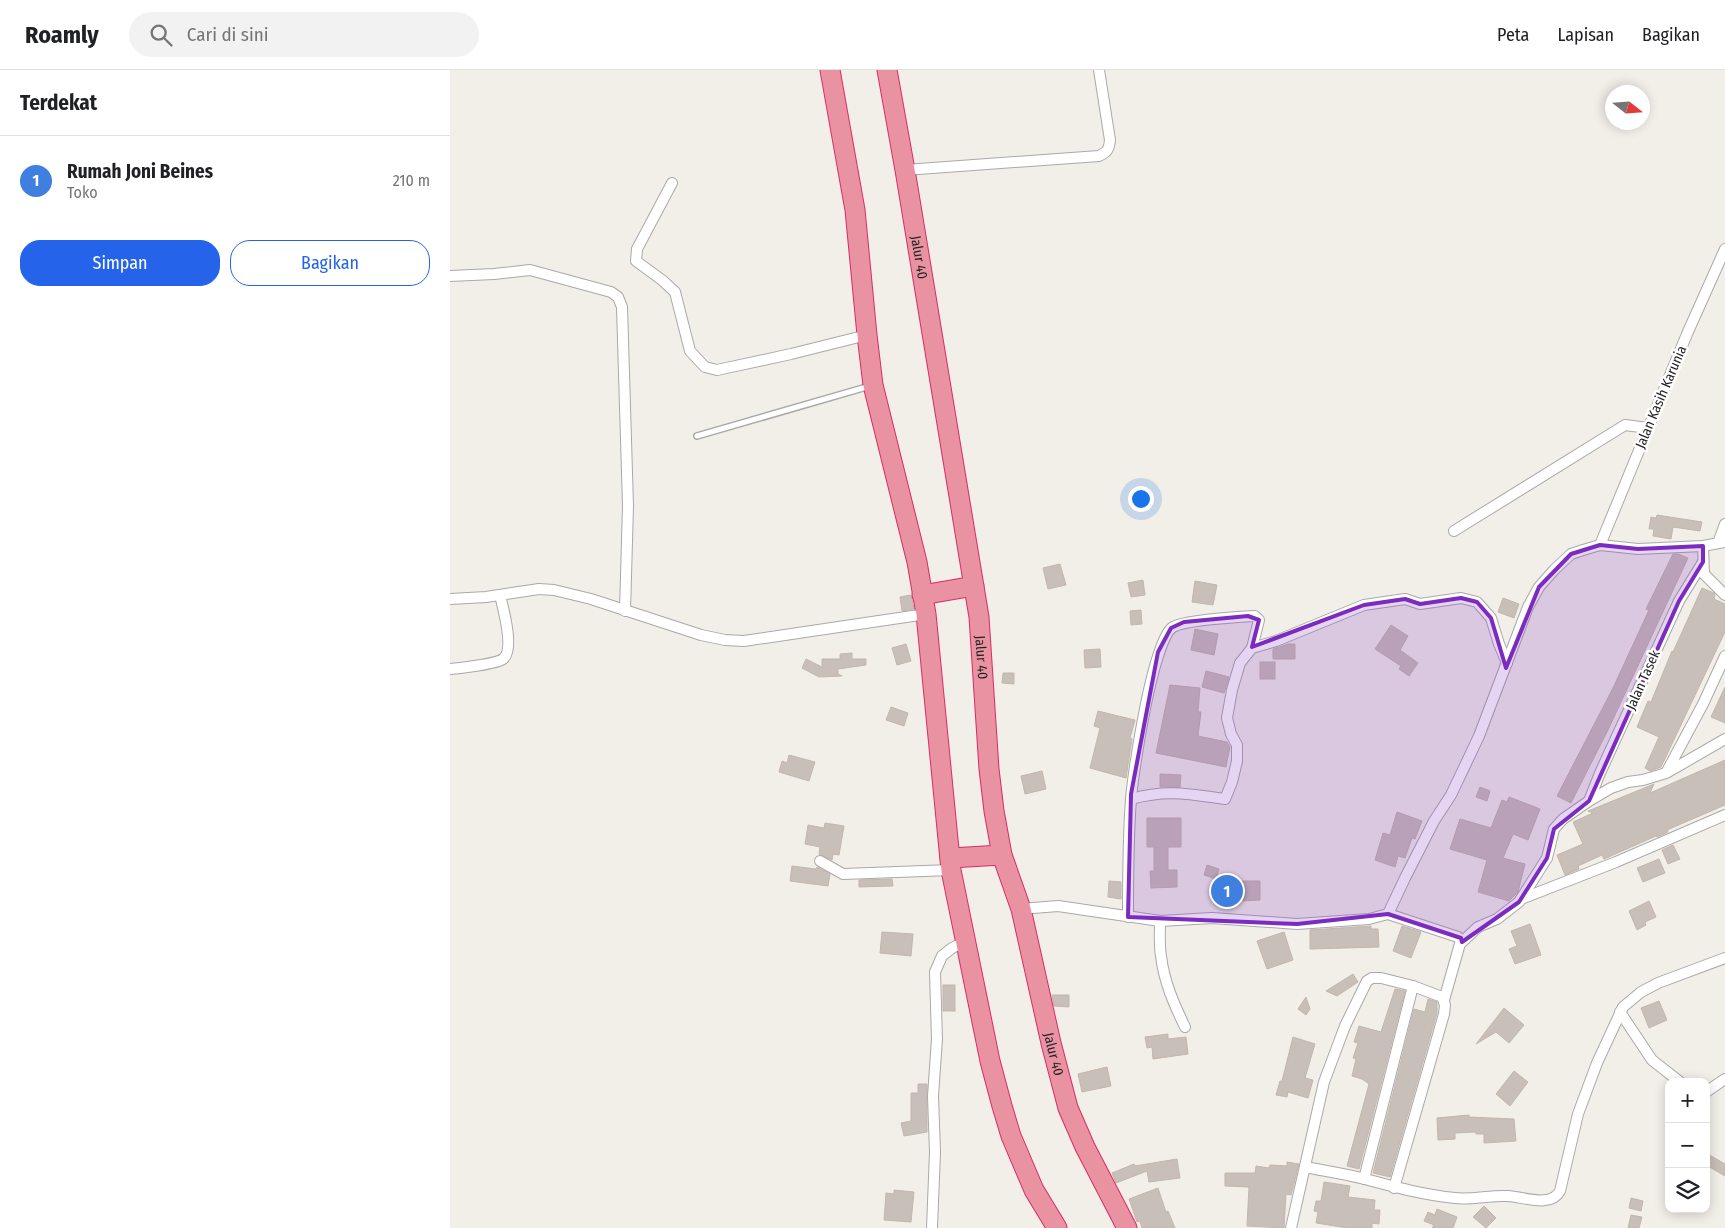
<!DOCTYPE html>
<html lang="id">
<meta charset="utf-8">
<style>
:root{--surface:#fff;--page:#f2f2f2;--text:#202124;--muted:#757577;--line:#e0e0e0;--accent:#2563eb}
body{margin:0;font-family:"Fira Sans Condensed",sans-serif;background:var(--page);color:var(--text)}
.controls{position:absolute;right:15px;bottom:15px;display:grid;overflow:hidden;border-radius:10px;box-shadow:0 2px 12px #0003}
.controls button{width:45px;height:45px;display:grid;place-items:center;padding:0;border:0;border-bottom:1px solid var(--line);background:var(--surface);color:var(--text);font:25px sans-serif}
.compass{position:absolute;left:1155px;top:15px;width:45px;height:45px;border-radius:50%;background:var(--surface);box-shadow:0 2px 12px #0003;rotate:107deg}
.you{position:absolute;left:690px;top:428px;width:18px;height:18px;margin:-12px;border:4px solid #fff;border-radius:50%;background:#1a73e8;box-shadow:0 0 0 8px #1a73e833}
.badge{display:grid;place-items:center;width:32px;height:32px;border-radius:50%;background:var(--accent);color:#fff;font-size:16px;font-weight:700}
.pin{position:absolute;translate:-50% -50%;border:2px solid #fff;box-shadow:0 1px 5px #0006}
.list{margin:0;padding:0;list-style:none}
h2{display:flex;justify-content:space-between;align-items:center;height:65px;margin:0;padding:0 20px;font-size:21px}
h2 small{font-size:16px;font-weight:400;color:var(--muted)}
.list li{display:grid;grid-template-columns:32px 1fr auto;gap:15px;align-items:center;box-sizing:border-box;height:90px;padding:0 20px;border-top:1px solid var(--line)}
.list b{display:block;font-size:19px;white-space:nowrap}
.list p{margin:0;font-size:16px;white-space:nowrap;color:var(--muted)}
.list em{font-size:16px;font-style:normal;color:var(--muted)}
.actions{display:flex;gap:10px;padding:15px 20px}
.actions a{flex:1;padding:11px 0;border:1px solid var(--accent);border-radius:20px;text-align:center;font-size:18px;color:var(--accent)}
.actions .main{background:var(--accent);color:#fff}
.icon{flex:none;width:28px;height:28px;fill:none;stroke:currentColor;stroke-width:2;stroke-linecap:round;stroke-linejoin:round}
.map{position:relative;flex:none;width:1275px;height:1158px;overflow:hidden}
header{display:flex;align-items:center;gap:30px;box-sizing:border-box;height:70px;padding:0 25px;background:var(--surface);border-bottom:1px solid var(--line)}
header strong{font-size:24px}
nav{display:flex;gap:28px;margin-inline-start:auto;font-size:18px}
.search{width:350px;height:45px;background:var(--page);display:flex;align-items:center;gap:12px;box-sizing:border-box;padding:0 18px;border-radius:28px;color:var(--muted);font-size:19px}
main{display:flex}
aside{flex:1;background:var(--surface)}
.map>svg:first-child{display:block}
</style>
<header>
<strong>Roamly</strong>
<div class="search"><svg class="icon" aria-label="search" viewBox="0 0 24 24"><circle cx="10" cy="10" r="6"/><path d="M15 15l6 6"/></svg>Cari di sini</div>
<nav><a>Peta</a><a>Lapisan</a><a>Bagikan</a></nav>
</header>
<main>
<aside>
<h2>Terdekat<small></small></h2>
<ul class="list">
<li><span class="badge" style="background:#3f7fe0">1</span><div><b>Rumah Joni Beines</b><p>Toko</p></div><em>210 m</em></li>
</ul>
<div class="actions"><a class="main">Simpan</a><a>Bagikan</a></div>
</aside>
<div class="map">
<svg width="1275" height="1158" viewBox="0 0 1275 1158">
<rect width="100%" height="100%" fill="#f2efe9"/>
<g fill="#c7bfb8" stroke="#c4b6ab">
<path d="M 1207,445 L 1252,452 L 1250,461 L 1223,457 L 1221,469 L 1203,466 L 1204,459 L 1199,459 L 1201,447 L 1206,448 Z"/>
<path d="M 1223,484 L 1228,484 L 1238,488 L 1158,660 L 1121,733 L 1107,726 L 1163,618 L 1199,540 L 1196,539 Z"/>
<path d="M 610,494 L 616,515 L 598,519 L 593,498 Z"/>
<path d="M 693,510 L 695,525 L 681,527 L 678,513 Z"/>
<path d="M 745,511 L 767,515 L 763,535 L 742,532 Z"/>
<path d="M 1252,518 L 1264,523 L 1265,525 L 1264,529 L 1275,534 L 1275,562 L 1211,697 L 1200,701 L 1195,698 L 1209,667 L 1187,657 L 1198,631 L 1201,632 L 1222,581 L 1223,582 Z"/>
<path d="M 461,525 L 464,539 L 452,541 L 450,527 Z"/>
<path d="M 1053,528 L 1069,534 L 1064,548 L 1048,542 Z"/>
<path d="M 691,540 L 692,554 L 681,555 L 680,541 Z"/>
<path d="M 941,555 L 958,566 L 950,580 L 968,593 L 959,606 L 949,599 L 951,596 L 925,579 Z"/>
<path d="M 745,559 L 768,564 L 764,585 L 741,580 Z"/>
<path d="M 456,574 L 461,591 L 447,595 L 442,578 Z"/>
<path d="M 838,574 L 845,574 L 845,589 L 823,589 L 823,579 Z"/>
<path d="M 650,579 L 651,597 L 635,598 L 634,580 Z"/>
<path d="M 402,583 L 402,589 L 416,589 L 416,595 L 388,599 L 388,604 L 392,606 L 369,607 L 352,598 L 356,589 L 372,597 L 372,589 L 390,589 L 390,584 Z"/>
<rect x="810" y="592" width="15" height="17"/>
<path d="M 756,601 L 779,607 L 774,623 L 752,617 Z"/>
<path d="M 553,603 L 564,603 L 564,614 L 552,613 Z"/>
<path d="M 720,615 L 750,618 L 748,642 L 751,642 L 748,666 L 777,672 L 780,677 L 776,697 L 706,683 Z"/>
<path d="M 1275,617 L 1275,653 L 1261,647 Z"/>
<path d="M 441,637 L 458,643 L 454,656 L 436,650 Z"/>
<path d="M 648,641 L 685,650 L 680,668 L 682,669 L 676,708 L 640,698 L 650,658 L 644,656 Z"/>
<path d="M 339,685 L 365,692 L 359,711 L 329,702 L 332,691 L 337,693 Z"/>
<path d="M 1275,690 L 1275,735 L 1217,760 L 1218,762 L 1207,767 L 1206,766 L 1154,789 L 1152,785 L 1128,796 L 1129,799 L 1115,805 L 1107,785 L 1133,774 L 1123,752 L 1143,743 L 1138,741 L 1204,714 L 1200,723 Z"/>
<path d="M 592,701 L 596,719 L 575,724 L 571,706 Z"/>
<path d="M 710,704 L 731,705 L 730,717 L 710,717 Z"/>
<path d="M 1030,717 L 1040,721 L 1037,731 L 1026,727 Z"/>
<path d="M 1059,727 L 1090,739 L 1078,770 L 1063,764 L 1053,788 L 1075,794 L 1068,822 L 1059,831 L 1028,822 L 1037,790 L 1000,779 L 1010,749 L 1041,758 L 1052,730 L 1057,732 Z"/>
<path d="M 947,742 L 972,751 L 965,769 L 962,768 L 955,788 L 948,786 L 945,797 L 925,790 L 933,763 L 940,765 Z"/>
<path d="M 697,748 L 731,748 L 731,777 L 718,777 L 718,800 L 727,800 L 727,817 L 701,818 L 700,801 L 704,801 L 704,777 L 697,777 Z"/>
<path d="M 375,753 L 394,756 L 389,785 L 383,784 L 382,790 L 369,784 L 370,777 L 355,774 L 358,755 L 374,758 Z"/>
<path d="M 1223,775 L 1230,789 L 1218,794 L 1212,780 Z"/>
<path d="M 1209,789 L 1215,803 L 1193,812 L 1187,798 Z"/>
<path d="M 757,795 L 769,799 L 766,809 L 754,805 Z"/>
<path d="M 342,796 L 366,799 L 367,797 L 380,804 L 378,816 L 340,811 Z"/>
<path d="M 442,809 L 443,816 L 409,817 L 409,810 Z"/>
<path d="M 659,811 L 671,812 L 671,829 L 658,827 Z"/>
<path d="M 792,811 L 810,811 L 810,830 L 788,831 L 788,819 L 792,818 Z"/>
<path d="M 1199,831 L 1206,847 L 1195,852 L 1196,855 L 1187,860 L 1179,841 Z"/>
<path d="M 1080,854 L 1091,885 L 1065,894 L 1059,879 L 1067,876 L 1061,861 Z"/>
<path d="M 921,856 L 921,859 L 928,859 L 929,877 L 860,879 L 860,860 Z"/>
<path d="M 952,856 L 971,862 L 961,888 L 943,881 Z"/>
<path d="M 432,862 L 463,864 L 461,886 L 430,883 Z"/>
<path d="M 834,862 L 843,890 L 817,899 L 807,871 Z"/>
<path d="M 903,904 L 908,912 L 887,926 L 876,921 Z"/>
<rect x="493" y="915" width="12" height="26"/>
<path d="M 945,919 L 955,921 L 909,1099 L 897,1096 L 919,1014 L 912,1009 L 902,1006 L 906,989 L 903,988 L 908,973 L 904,972 L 909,956 L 931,962 Z"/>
<path d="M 602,925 L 619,925 L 619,937 L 604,936 Z"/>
<path d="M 856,927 L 860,939 L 856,945 L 848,939 Z"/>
<path d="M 978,929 L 987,932 L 987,943 L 940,1107 L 923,1103 L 964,939 L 975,942 Z"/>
<path d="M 1209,931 L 1217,950 L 1199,958 L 1191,938 Z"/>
<path d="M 1054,938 L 1074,955 L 1059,973 L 1046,962 L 1026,974 Z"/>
<path d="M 718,964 L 718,969 L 736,967 L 738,984 L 703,989 L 702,977 L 697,978 L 695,967 Z"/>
<path d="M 843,967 L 865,974 L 855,1008 L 863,1010 L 858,1028 L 838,1022 L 837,1027 L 826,1025 L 830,1011 L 832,1011 Z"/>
<path d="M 657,997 L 661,1016 L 632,1022 L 628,1004 Z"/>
<path d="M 1064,1001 L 1078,1012 L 1060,1036 L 1046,1024 Z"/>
<path d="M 468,1014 L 477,1014 L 477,1062 L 454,1066 L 451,1053 L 461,1051 L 461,1023 L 468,1023 Z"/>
<path d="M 1019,1045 L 1019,1047 L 1064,1049 L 1066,1071 L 1034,1073 L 1034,1064 L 1026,1064 L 1026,1062 L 1005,1063 L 1005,1069 L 988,1070 L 987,1048 Z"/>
<path d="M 1256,1083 L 1275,1094 L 1275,1106 L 1256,1095 Z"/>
<path d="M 727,1089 L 730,1108 L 699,1112 L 697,1101 L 666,1113 L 662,1103 L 684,1094 L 685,1096 Z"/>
<path d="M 837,1092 L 849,1094 L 841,1125 L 836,1124 L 834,1158 L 797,1156 L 799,1117 L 775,1116 L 775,1103 L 805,1103 L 806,1096 L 819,1098 L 820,1095 L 837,1096 Z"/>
<path d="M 874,1112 L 900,1116 L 898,1127 L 925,1130 L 924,1140 L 930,1140 L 929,1154 L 922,1153 L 922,1158 L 898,1158 L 866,1153 L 868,1142 L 864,1141 L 866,1131 L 871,1131 Z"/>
<path d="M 708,1118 L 716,1142 L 718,1141 L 725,1158 L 692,1158 L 690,1151 L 687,1152 L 679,1129 Z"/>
<path d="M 444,1120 L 464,1122 L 461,1152 L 434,1150 L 436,1123 L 444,1124 Z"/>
<path d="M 1181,1128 L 1193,1131 L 1191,1141 L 1179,1138 Z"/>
<path d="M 1034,1136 L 1046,1148 L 1036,1158 L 1023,1147 Z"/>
<path d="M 987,1139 L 1007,1147 L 1003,1158 L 982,1158 L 984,1155 L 974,1151 L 978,1142 L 985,1145 Z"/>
<path d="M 1181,1145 L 1192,1147 L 1189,1158 L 1178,1158 Z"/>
</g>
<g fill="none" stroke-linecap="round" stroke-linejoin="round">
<g stroke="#a9a9a9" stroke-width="8">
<path id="lane" d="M 247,366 L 420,316"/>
</g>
<g stroke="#a9a9a9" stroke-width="12">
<g id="street">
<path d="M 455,100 L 649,86 C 657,82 659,80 660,70 L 649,0"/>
<path d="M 222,113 L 187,179 L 186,191 L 212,210 L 225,222 L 240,281 L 255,297 L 267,300 L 341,284 L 417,265"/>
<path d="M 0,206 L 44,204 L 80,200 L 161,222 L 168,227 L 172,237 L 178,436 L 175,541"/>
<path d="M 1004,461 L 1175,355 L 1198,358"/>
<path d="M 1268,473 L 1275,454"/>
<path d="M 1150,475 L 1237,264 L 1275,179"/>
<path d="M 1253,476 L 1254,504 L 1275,525"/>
<path d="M 0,529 L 36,527 L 89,519 L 104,520 L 141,529 L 251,565 L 275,570 L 294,571 L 476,544"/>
<path d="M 0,599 C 11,598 46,594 53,589 C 65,580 53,538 50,525"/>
<path d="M 1218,702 L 1275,669"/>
<path d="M 681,729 C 717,719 739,724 775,729 L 782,712 L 787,691 L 787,675 L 781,664 L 777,648 L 782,620 L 790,593 L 802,578 L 826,571 L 914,535 L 955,529 L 970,534 L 1011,528 L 1027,532 L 1041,548 L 1049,574 L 1057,593"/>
<path d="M 1139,731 L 1150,703 L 1229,531 L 1253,492"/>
<path d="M 370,791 L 393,804 L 501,800"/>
<path d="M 1071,829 L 1166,792 L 1275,745"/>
<path d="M 571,839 L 608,836 L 710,851 L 762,848 L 847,854 L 919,849 L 938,844 L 955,808 L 984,751 L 1001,725 L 1029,666 L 1078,537 L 1089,517 L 1104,500 L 1121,484 L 1133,480 L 1150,475 L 1188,479 L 1253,476 L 1275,472"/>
<path d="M 938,844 L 1008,867 L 1011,870 L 994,930"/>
<path d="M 678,847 C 678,807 678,768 681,729 C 683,702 703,569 723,557 C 735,550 788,547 805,546 L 809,550 L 802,578"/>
<path d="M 710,851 C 710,862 709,875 711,886 C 714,912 724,934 735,957"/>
<path d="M 1012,872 L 1028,857 L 1047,849 L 1069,832 L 1097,788 L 1104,759 L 1113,749 L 1139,731 L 1161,718 L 1178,712 L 1193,710 L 1216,703 L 1253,634 L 1275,586"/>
<path d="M 1170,942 L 1202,990 L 1230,1012"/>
<path d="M 1256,1022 L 1275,1009"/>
<path d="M 855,1097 C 875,1101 896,1104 915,1109 C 945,1117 974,1125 1005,1128 C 1022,1130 1040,1125 1058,1126 C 1074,1127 1101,1138 1110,1121 L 1128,1044 L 1147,993 L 1173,937 L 1191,922 L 1208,913 L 1275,888"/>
<path d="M 914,1109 L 963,916"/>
<path d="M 482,1158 L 485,1082 L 483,1026 L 487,969 L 485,902 L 492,886 L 502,878 L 516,871"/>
<path d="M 841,1158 L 874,1012 L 895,956 L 917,911 L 922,908 L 931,908 L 963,916 L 992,927 L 995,935 L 994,944 L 944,1118"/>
</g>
</g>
<g stroke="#dc2a67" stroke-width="21">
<g id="highway">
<path d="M 380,0 L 405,140 L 417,265 L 423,315 L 467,492 L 476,544 L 501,800 L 540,991 L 552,1036 L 561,1066 L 584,1120 L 607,1158"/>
<path id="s1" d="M 437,0 L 455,100 L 529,547 L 539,699 L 544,741 L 552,785 L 571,839 L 601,973 L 618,1038 L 635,1077 L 677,1158"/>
<path d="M 472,525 L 524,516"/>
<path d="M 500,788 L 552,785"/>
</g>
</g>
<use href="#lane" stroke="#fff" stroke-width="5"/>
<use href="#street" stroke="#fff" stroke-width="10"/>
<use href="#highway" stroke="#e892a2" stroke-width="19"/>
</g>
<path fill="#7b2cbf" fill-opacity="0.2" stroke="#7b2cbf" stroke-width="4" stroke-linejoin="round" d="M 1150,475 L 1188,479 L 1253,476 L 1253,492 L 1229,531 L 1139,731 L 1104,759 L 1097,788 L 1069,832 L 1012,872 L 1011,868 L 938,844 L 847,854 L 678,847 L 681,724 L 708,582 L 721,558 L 734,552 L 798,546 L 809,550 L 802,577 L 914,535 L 955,529 L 970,534 L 1011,528 L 1027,532 L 1041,548 L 1056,598 L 1089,517 L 1121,484 Z"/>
<g text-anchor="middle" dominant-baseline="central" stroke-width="5" stroke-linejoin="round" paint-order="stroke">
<g font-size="14" fill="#222" stroke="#fff">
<text stroke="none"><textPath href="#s1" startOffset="190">Jalur 40</textPath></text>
<text transform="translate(1211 327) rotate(-67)">Jalan Kasih Karunia</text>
<text stroke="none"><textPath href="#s1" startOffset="595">Jalur 40</textPath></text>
<text transform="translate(1193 610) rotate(-66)">Jalan Tasek</text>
<text stroke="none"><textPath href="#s1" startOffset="1000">Jalur 40</textPath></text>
</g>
</g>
</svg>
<div class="controls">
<button>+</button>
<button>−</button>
<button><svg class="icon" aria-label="layers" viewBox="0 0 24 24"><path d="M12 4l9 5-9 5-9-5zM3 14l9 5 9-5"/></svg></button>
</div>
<svg class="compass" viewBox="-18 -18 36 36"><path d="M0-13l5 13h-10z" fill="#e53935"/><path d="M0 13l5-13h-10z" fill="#757577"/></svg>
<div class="you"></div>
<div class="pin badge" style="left:777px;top:821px;background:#3f7fe0">1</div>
</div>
</main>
